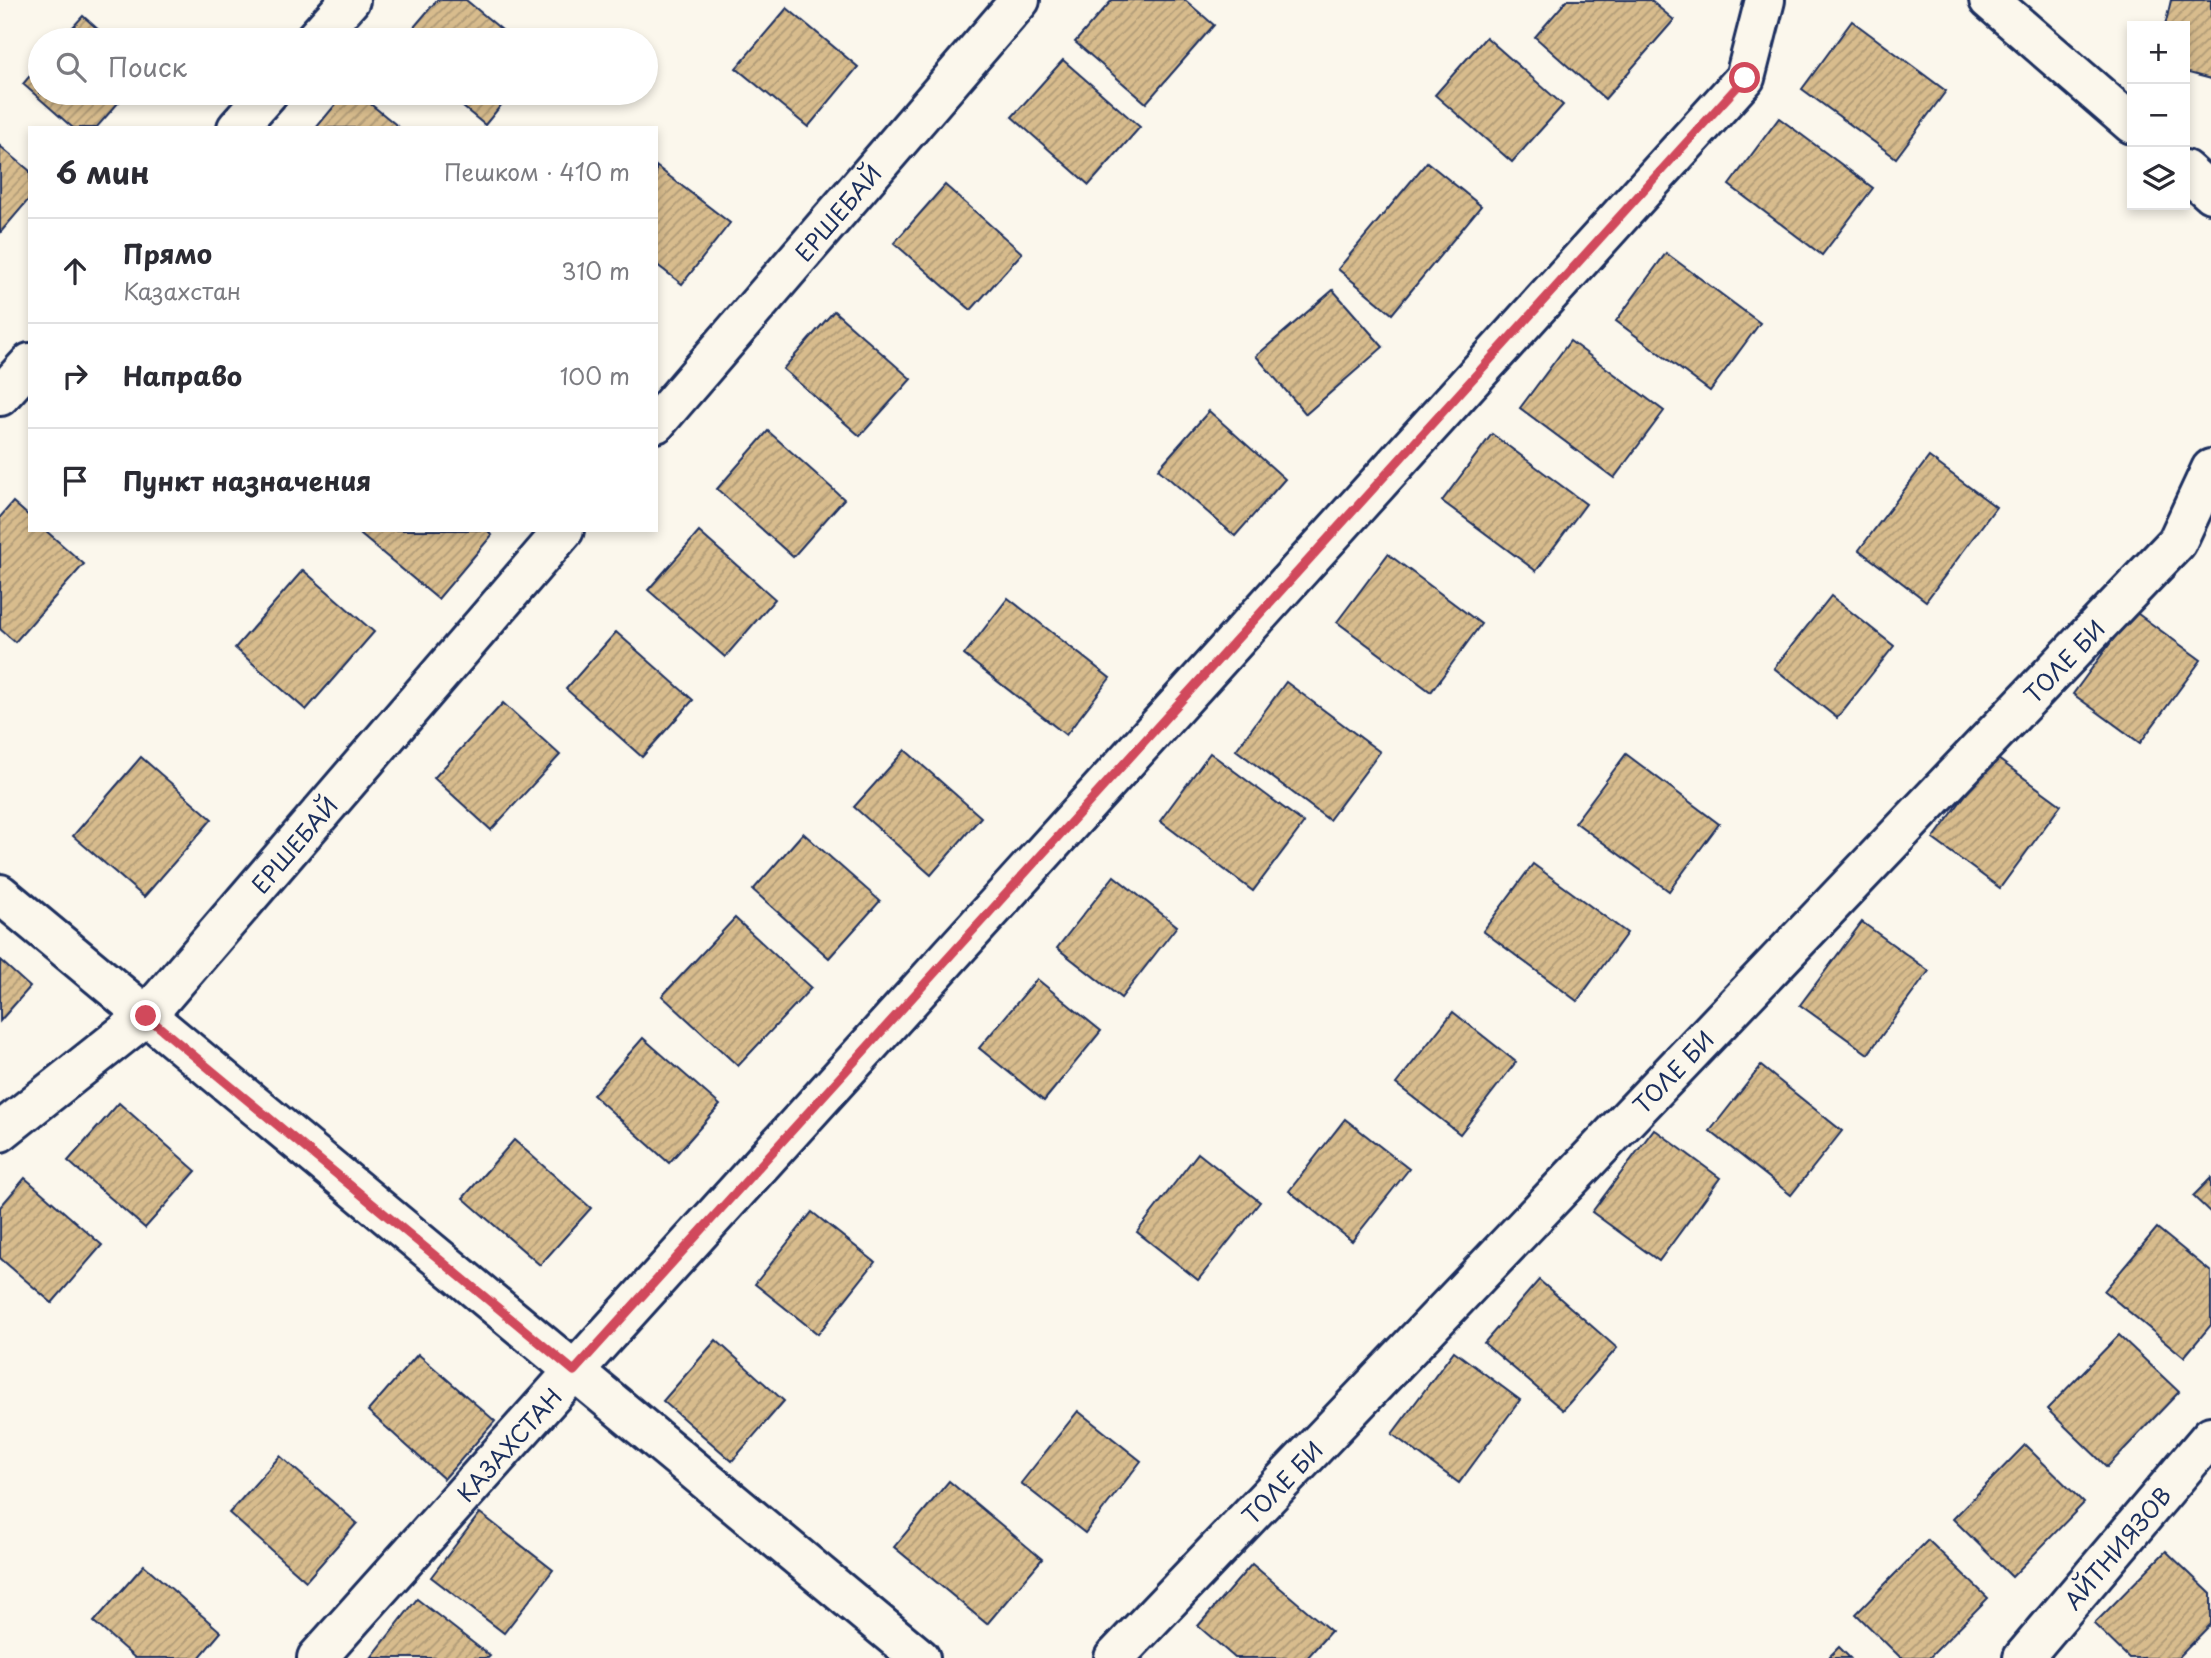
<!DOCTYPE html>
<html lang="ru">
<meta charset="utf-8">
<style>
:root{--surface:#fff;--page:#f2f2f3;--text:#2b2b33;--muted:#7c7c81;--line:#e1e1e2}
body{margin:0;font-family:"Playpen Sans",sans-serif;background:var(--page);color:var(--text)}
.controls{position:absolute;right:21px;top:21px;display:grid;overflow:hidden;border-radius:0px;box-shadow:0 4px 10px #0003}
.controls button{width:63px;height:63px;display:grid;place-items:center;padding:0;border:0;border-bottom:2px solid var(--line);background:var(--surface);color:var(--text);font:35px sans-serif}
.stop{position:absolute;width:21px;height:21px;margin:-16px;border:5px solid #d1495b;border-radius:50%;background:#fff}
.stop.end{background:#d1495b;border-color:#fff;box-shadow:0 2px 7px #0008}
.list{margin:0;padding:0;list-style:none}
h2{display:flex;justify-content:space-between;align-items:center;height:91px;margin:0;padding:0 28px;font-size:30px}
h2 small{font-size:23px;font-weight:400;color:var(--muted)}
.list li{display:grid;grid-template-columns:46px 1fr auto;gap:21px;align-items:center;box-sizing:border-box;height:105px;padding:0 28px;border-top:2px solid var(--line)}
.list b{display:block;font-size:26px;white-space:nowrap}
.list p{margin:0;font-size:23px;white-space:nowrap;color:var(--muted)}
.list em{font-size:23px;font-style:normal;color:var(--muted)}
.icon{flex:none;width:38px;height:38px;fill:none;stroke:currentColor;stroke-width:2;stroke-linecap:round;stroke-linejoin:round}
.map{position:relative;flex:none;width:2211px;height:1658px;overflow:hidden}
.search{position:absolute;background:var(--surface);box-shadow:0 4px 10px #0003;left:28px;top:28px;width:630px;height:77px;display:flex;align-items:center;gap:18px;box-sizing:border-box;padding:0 24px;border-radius:38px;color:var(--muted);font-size:26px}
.panel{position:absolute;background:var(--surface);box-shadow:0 4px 10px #0003;left:28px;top:126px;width:630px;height:406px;border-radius:0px}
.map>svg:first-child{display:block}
</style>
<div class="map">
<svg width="2211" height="1658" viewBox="0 0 2211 1658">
<defs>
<pattern id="building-hatch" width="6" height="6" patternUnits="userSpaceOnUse" patternTransform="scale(1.75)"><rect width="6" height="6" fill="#d8bc8d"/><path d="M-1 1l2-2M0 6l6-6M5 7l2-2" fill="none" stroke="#ae9976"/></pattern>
</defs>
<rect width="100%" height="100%" fill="#fbf7ec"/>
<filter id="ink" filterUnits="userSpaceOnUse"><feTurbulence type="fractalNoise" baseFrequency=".0143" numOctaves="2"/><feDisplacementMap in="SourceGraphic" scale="14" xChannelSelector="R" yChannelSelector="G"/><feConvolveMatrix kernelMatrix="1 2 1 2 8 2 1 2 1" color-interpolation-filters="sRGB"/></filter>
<g filter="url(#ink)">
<g fill="url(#building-hatch)" stroke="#1b2f5e" stroke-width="2">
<path d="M 437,0 L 466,0 L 514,40 L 403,40 Z"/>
<path d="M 1112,0 L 1185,0 L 1214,25 L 1146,103 L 1075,42 Z"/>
<path d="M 1567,0 L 1650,0 L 1674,20 L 1605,99 L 1535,37 Z"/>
<path d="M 2171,0 L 2211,0 L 2211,79 L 2185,72 L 2185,26 L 2165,26 Z"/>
<path d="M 787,8 L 858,67 L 808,127 L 736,68 Z"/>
<path d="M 83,16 L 110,40 L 61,40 Z"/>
<path d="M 1852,21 L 1946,91 L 1896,158 L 1802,89 Z"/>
<path d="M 1486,37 L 1563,105 L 1512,162 L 1435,95 Z"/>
<path d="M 1063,60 L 1140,127 L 1089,185 L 1012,117 Z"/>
<path d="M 40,64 L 40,93 L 127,93 L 96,128 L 73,128 L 23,84 Z"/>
<path d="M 345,93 L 357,93 L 400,128 L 316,128 Z"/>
<path d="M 446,93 L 511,93 L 485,125 Z"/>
<path d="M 1779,118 L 1873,188 L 1822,255 L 1729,185 Z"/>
<path d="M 0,146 L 30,171 L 30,198 L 0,233 Z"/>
<path d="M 1427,162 L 1481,206 L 1392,314 L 1338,269 Z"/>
<path d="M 656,166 L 730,223 L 682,284 L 656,264 Z"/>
<path d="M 945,185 L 1022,253 L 971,310 L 894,243 Z"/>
<path d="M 1666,253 L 1760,323 L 1710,391 L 1616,321 Z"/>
<path d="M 1333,290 L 1383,347 L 1306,414 L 1256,356 Z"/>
<path d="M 834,311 L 911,379 L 860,436 L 783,369 Z"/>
<path d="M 1570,341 L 1664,411 L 1614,478 L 1520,408 Z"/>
<path d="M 1209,411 L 1285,479 L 1235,536 L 1158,469 Z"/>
<path d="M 768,431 L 844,499 L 793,557 L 717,489 Z"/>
<path d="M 1492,434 L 1586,504 L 1536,571 L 1442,501 Z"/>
<path d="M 1929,457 L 1996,507 L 1926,601 L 1859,550 Z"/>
<path d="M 13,502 L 30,517 L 30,530 L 45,530 L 84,564 L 15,642 L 0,629 L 0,517 Z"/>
<path d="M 355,530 L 487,530 L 492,535 L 438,599 Z"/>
<path d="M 699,532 L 775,599 L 725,657 L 648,590 Z"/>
<path d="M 1388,554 L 1481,624 L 1431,692 L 1337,622 Z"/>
<path d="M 303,570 L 374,632 L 306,710 L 235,648 Z"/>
<path d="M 1831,596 L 1894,646 L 1837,718 L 1774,668 Z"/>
<path d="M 1008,598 L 1110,678 L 1066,735 L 964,655 Z"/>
<path d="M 2134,611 L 2201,660 L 2140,743 L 2073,694 Z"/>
<path d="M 616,632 L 693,700 L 642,757 L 566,689 Z"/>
<path d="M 1286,682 L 1380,752 L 1329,820 L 1236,750 Z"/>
<path d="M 503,703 L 560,755 L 491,830 L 434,778 Z"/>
<path d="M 905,750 L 981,817 L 931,875 L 854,807 Z"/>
<path d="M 1210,753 L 1304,823 L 1253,891 L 1160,821 Z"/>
<path d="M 1626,754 L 1719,824 L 1669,891 L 1575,822 Z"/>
<path d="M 1994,756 L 2061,805 L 2000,888 L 1933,839 Z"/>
<path d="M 141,757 L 212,819 L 144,897 L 73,836 Z"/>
<path d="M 803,833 L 880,901 L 829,958 L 753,890 Z"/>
<path d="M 1533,864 L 1627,933 L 1577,1001 L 1483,931 Z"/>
<path d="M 1114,876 L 1177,926 L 1121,998 L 1057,948 Z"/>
<path d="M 735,918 L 811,988 L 738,1066 L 662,996 Z"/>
<path d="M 1862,922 L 1929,971 L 1868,1054 L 1800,1005 Z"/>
<path d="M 0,960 L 30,987 L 0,1021 Z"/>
<path d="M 1037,979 L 1101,1031 L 1044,1101 L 979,1048 Z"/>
<path d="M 1453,1012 L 1516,1062 L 1460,1134 L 1396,1084 Z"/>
<path d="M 643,1038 L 720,1105 L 669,1163 L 593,1095 Z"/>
<path d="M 1761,1066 L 1842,1131 L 1791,1195 L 1710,1131 Z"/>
<path d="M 119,1103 L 196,1171 L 145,1228 L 68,1161 Z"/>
<path d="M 1345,1119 L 1409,1169 L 1352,1241 L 1289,1191 Z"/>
<path d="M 1654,1129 L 1720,1178 L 1659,1261 L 1592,1212 Z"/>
<path d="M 514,1140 L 591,1208 L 540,1265 L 463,1198 Z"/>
<path d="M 1198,1153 L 1260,1202 L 1198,1280 L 1137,1232 Z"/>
<path d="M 25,1178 L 102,1245 L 52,1303 L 0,1258 L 0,1207 Z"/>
<path d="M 2211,1178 L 2211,1213 L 2193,1196 Z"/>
<path d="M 812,1212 L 875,1262 L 818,1334 L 755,1284 Z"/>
<path d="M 2157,1228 L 2211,1272 L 2211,1325 L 2184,1357 L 2104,1291 Z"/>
<path d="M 1539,1280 L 1617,1348 L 1563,1410 L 1484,1343 Z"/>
<path d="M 2119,1335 L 2179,1392 L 2107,1467 L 2047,1409 Z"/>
<path d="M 716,1340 L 784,1401 L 732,1461 L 663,1401 Z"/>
<path d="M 1454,1351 L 1520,1400 L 1459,1483 L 1392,1434 Z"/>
<path d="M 418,1354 L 495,1421 L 444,1479 L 368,1411 Z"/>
<path d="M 1078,1411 L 1141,1461 L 1085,1533 L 1021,1483 Z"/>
<path d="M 2025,1445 L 2084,1503 L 2012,1577 L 1953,1519 Z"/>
<path d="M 280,1456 L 357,1523 L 306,1581 L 229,1513 Z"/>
<path d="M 949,1481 L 1042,1559 L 987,1624 L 894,1547 Z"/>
<path d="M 480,1513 L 553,1570 L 504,1633 L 431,1577 Z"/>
<path d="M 1928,1540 L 1988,1598 L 1929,1658 L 1901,1658 L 1856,1614 Z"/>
<path d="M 2166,1551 L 2211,1594 L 2211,1624 L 2178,1658 L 2129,1658 L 2094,1624 Z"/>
<path d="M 1252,1564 L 1331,1631 L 1307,1658 L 1235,1658 L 1198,1626 Z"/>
<path d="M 144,1565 L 221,1632 L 199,1658 L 135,1658 L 94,1622 Z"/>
<path d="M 417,1599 L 490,1656 L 488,1658 L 371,1658 Z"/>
<path d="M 1839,1647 L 1850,1658 L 1828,1658 Z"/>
</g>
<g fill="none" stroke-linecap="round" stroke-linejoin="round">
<g stroke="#1b2f5e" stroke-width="44">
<g id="minor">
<path d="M 1989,0 L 2132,124"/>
<path d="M 314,40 L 350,0"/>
<path d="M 237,128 L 268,93"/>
<path d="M 2185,170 L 2211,193"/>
<path d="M 0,396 L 30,363"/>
<path id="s1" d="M 656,423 L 1020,0"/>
<path d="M 0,894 L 920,1658"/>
<path id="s2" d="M 0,1132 L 146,1016 L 564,530"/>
<path id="s3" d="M 317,1658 L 574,1371 L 1745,78 L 1765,0"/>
<path id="s4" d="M 1114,1658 L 2177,542 L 2211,469"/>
<path id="s5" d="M 2023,1658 L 2211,1436"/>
</g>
</g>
<use href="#minor" stroke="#fbf7ec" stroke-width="38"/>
</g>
</g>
<g fill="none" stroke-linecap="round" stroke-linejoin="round" filter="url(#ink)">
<path stroke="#d1495b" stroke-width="9" d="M 146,1016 L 574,1371 L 1745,78"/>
</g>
<g text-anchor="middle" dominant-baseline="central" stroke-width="6" stroke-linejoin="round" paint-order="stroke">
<g font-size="23" fill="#1b2f5e" stroke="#fbf7ec">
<text stroke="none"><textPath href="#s1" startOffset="278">ЕРШЕБАЙ</textPath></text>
<text stroke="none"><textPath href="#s4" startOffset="1377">ТОЛЕ БИ</textPath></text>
<text stroke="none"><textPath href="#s2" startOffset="413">ЕРШЕБАЙ</textPath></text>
<text stroke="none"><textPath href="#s4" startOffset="810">ТОЛЕ БИ</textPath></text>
<text stroke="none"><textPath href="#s3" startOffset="287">КАЗАХСТАН</textPath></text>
<text stroke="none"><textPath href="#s4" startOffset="243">ТОЛЕ БИ</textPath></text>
<text stroke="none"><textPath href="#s5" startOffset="145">АЙТНИЯЗОВ</textPath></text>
</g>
</g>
</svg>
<div class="controls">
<button>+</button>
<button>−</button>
<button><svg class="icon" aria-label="layers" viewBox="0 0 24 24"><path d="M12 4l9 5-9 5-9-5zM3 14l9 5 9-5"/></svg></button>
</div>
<div class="stop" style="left:1745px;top:78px"></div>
<div class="stop end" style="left:146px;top:1016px"></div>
<div class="search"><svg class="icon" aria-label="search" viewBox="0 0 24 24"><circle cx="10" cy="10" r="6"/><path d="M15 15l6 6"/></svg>Поиск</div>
<section class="panel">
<h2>6 мин<small>Пешком · 410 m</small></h2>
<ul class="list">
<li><svg class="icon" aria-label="ahead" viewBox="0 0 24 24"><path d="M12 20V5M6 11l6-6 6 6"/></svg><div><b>Прямо</b><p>Казахстан</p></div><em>310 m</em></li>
<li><svg class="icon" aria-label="right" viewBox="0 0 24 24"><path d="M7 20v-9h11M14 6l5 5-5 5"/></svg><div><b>Направо</b></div><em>100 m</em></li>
<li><svg class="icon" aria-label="arrive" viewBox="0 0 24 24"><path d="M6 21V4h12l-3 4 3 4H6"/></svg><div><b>Пункт назначения</b></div></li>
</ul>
</section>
</div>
